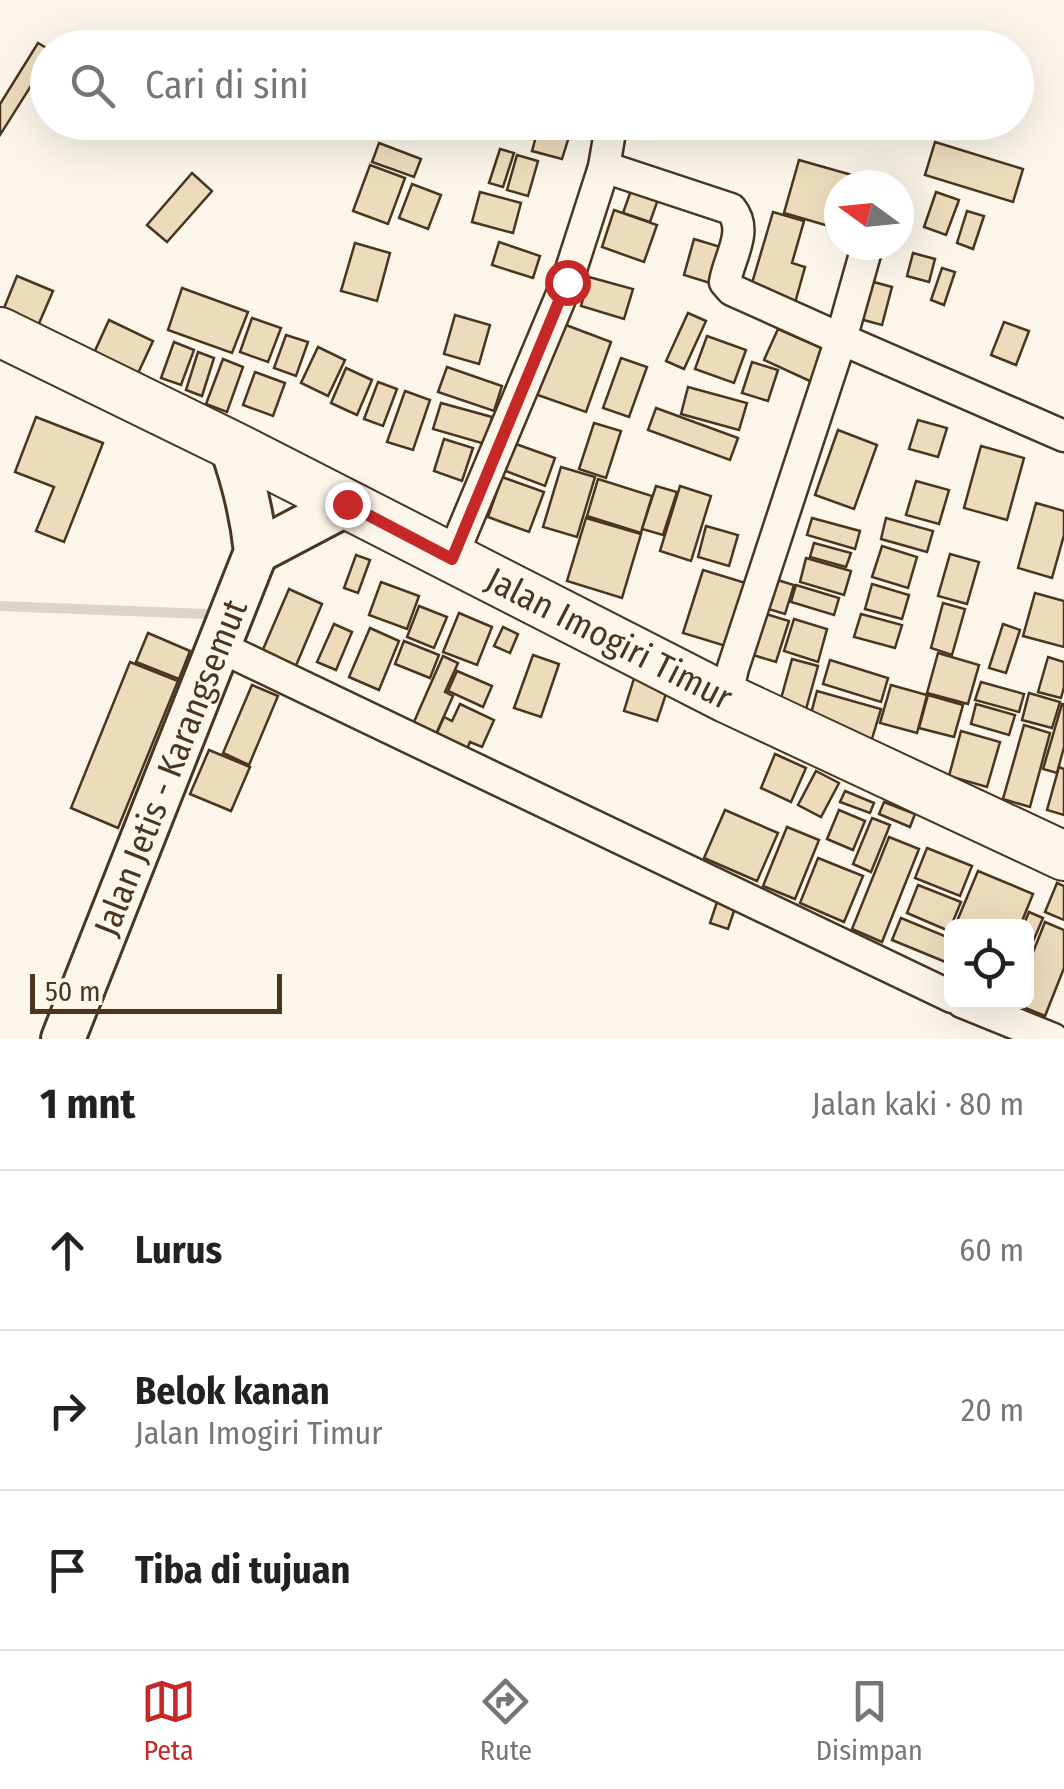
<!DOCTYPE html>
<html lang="id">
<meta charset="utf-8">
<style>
:root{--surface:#fff;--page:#f6f6f6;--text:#222;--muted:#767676;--line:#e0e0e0;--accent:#c62828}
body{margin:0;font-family:"Fira Sans Condensed",sans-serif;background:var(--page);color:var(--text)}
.controls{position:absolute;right:30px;bottom:30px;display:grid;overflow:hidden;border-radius:15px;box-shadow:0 10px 40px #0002}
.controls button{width:90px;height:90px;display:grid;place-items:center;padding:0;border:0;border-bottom:2px solid var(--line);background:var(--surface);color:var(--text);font:50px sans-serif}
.compass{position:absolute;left:824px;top:170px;width:90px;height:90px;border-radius:50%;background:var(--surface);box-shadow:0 10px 40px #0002;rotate:285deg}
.scale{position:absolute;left:30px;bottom:25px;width:252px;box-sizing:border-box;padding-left:10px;border:5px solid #4a3520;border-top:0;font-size:28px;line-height:35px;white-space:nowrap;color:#4a3520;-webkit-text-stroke:8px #fbf6e9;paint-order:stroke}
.stop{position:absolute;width:30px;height:30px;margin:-22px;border:8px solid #c62828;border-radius:50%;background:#fff}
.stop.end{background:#c62828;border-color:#fff;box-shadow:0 2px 10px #0008}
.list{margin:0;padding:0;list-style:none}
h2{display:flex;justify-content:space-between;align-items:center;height:130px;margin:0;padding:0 40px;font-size:42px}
h2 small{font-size:32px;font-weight:400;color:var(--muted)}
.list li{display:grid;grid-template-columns:65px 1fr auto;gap:30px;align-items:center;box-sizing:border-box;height:160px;padding:0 40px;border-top:2px solid var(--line)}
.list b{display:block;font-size:38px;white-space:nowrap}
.list p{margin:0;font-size:32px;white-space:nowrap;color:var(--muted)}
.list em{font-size:32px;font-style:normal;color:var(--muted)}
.icon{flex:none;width:55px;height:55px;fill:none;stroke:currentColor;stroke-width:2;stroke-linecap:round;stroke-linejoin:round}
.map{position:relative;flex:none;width:1064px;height:1039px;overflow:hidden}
.search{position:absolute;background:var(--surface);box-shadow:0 10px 40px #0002;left:30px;right:30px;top:30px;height:110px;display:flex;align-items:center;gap:25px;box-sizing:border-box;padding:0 35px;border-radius:55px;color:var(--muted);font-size:38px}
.sheet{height:610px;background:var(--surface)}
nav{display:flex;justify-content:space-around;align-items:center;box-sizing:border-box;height:140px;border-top:2px solid var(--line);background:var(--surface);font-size:28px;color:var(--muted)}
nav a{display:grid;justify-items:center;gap:5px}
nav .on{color:var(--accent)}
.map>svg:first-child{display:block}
</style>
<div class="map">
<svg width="1064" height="1039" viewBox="0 0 1064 1039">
<rect width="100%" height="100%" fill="#fbf6e9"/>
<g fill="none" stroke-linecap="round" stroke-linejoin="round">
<path stroke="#dcd4c6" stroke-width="10" d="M 0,606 L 206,614"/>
</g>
<g fill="#ecdcbc" stroke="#4a3520" stroke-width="2.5">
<path d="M 38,43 L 48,49 L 48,59 L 0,135 L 0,104 Z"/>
<path d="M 540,122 L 555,122 L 572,127 L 562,159 L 532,151 Z"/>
<path d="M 935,142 L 1023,169 L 1013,202 L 925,175 Z"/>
<path d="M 379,143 L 421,159 L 414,177 L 372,162 Z"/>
<path d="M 500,149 L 514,153 L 503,187 L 489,183 Z"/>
<path d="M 517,155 L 538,161 L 528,196 L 507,190 Z"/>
<path d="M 799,160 L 887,185 L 839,185 L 839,229 L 784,213 Z"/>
<path d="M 370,165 L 405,178 L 388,224 L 353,211 Z"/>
<path d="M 192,173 L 212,191 L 167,242 L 147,225 Z"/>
<path d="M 634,182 L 661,191 L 650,222 L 623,213 Z"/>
<path d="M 412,184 L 441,195 L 428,229 L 399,218 Z"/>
<path d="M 480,192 L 521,203 L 513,233 L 472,222 Z"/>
<path d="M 936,192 L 959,200 L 946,235 L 924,227 Z"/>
<path d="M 614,210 L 657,225 L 644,262 L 602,247 Z"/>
<path d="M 967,211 L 984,216 L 973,249 L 957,243 Z"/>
<path d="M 773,212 L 804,221 L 792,263 L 805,267 L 795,303 L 750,290 Z"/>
<path d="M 694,239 L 724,248 L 713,284 L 684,275 Z"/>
<path d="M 499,242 L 540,256 L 533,278 L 492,265 Z"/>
<path d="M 355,243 L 390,253 L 377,301 L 341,291 Z"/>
<path d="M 913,253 L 935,259 L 929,282 L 907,276 Z"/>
<path d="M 942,268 L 955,272 L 944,305 L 931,300 Z"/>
<path d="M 17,276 L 53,291 L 37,328 L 2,313 Z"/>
<path d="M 589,277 L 633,289 L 624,319 L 581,306 Z"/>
<path d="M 870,281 L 892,287 L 882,325 L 860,319 Z"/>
<path d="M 182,288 L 248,312 L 232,353 L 168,330 Z"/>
<path d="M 688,313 L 706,321 L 684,369 L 666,361 Z"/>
<path d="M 455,315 L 490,325 L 479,364 L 444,354 Z"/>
<path d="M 252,318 L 281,328 L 268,362 L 240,352 Z"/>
<path d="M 109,320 L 153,341 L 133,384 L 89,364 Z"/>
<path d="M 558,322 L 611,342 L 586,412 L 532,393 Z"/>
<path d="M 1004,322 L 1029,331 L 1016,365 L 991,355 Z"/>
<path d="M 778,329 L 826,350 L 812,382 L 764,360 Z"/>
<path d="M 286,335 L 308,342 L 296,376 L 274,368 Z"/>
<path d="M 707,336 L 746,350 L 734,383 L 695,369 Z"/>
<path d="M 174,342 L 194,350 L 181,385 L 161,378 Z"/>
<path d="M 318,347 L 345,360 L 328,396 L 301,383 Z"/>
<path d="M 198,352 L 214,358 L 202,396 L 186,390 Z"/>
<path d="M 621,358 L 647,367 L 629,417 L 603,408 Z"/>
<path d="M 223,359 L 243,367 L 227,412 L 206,404 Z"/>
<path d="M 752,362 L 778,370 L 768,401 L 742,393 Z"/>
<path d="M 447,367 L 502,386 L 494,411 L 438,392 Z"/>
<path d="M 346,368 L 372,380 L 357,415 L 331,403 Z"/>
<path d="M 255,372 L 285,383 L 273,416 L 243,405 Z"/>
<path d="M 378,382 L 397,389 L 383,426 L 364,419 Z"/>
<path d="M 688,387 L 747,403 L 739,430 L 681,414 Z"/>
<path d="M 405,391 L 430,400 L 413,450 L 387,442 Z"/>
<path d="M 441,403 L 492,417 L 485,444 L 433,429 Z"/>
<path d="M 656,408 L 738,438 L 730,460 L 648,430 Z"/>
<path d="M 36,417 L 103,443 L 64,542 L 36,531 L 54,487 L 15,472 Z"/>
<path d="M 918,420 L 947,428 L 938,457 L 909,449 Z"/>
<path d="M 594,423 L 621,431 L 606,478 L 579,469 Z"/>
<path d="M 838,430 L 877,445 L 854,509 L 815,495 Z"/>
<path d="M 444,439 L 473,448 L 462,481 L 434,471 Z"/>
<path d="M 513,443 L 555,458 L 545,486 L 503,470 Z"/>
<path d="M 981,446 L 1024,458 L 1007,520 L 964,508 Z"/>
<path d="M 561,467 L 595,477 L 577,537 L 543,527 Z"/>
<path d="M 502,477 L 544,492 L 529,532 L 488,517 Z"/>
<path d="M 598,479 L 652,496 L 641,533 L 587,516 Z"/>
<path d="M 916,481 L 949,490 L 939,524 L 906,515 Z"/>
<path d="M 656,486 L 677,492 L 663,535 L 642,529 Z"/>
<path d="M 680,486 L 711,496 L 691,561 L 660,551 Z"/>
<path d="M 1036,503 L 1064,511 L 1064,535 L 1052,578 L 1018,568 Z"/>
<path d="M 586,518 L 641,534 L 622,598 L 567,581 Z"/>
<path d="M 812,518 L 860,531 L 855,549 L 807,535 Z"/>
<path d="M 886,518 L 933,531 L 927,552 L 881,539 Z"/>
<path d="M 706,526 L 738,535 L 729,566 L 698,557 Z"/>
<path d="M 814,543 L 851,553 L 846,567 L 810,557 Z"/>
<path d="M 882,546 L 917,557 L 908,588 L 872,577 Z"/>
<path d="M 950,554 L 979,562 L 967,604 L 938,596 Z"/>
<path d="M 356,555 L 370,560 L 358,593 L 344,588 Z"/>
<path d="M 806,558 L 851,571 L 844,595 L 800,582 Z"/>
<path d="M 703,570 L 749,584 L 729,647 L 683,633 Z"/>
<path d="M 774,579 L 794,585 L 785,614 L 765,608 Z"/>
<path d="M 381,582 L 419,596 L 407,629 L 369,615 Z"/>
<path d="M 872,584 L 909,595 L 902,619 L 865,609 Z"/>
<path d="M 796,585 L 839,598 L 834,615 L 791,602 Z"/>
<path d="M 289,589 L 322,604 L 292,675 L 258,661 Z"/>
<path d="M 1035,593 L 1064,601 L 1064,647 L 1023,636 Z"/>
<path d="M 943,603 L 965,609 L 952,655 L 931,648 Z"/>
<path d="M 419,606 L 447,617 L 434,648 L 407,637 Z"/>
<path d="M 459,613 L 492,627 L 477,665 L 443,652 Z"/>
<path d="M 766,614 L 789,621 L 776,662 L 753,655 Z"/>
<path d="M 861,614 L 902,625 L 895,648 L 854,637 Z"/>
<path d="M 794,619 L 827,629 L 818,662 L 784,651 Z"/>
<path d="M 334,624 L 352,632 L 336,670 L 317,662 Z"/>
<path d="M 1003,624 L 1020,630 L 1006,673 L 989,668 Z"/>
<path d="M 503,627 L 518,634 L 510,653 L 494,646 Z"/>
<path d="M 370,628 L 399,641 L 379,690 L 349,677 Z"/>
<path d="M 148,633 L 190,651 L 179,679 L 136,662 Z"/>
<path d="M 404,641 L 439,655 L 430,678 L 395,664 Z"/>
<path d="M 938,653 L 979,665 L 968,704 L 927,693 Z"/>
<path d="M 533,655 L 559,664 L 541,717 L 514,708 Z"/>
<path d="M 443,656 L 458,663 L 445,692 L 453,696 L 436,734 L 413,724 Z"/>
<path d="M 1048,657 L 1064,662 L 1064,687 L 1061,698 L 1038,692 Z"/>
<path d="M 792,659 L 818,666 L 803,720 L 777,713 Z"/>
<path d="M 830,660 L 888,678 L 881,702 L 823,684 Z"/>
<path d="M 130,662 L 178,681 L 118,828 L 71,808 Z"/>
<path d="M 457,671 L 492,686 L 483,707 L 448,691 Z"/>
<path d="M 636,672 L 670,682 L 657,721 L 624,711 Z"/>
<path d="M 981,682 L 1024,694 L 1019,712 L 975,700 Z"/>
<path d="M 252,685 L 278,696 L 249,765 L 223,753 Z"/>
<path d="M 891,685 L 927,695 L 917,733 L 880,723 Z"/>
<path d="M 817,691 L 881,709 L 871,742 L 808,725 Z"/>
<path d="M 1029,693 L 1060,702 L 1052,728 L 1022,720 Z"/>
<path d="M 928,695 L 963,705 L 954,737 L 919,728 Z"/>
<path d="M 460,704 L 494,720 L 482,747 L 470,742 L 467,749 L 436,735 L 444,717 L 452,721 Z"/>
<path d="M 976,704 L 1015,715 L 1009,735 L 971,724 Z"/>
<path d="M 1062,704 L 1064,704 L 1064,747 L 1057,773 L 1043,769 Z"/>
<path d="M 1024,725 L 1050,733 L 1030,807 L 1003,799 Z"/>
<path d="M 961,731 L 1000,742 L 987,787 L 949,776 Z"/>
<path d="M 209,750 L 250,767 L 231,811 L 190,794 Z"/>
<path d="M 775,754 L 806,768 L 791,802 L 761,788 Z"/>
<path d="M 1059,767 L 1064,769 L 1064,815 L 1047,810 Z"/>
<path d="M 816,771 L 839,783 L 821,817 L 798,805 Z"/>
<path d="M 845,791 L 874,803 L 870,813 L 840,802 Z"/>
<path d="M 884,802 L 915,814 L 910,827 L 879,814 Z"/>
<path d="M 725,810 L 778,833 L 757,881 L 704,858 Z"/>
<path d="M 839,810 L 865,821 L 853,850 L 827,839 Z"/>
<path d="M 872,818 L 890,825 L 871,872 L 853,864 Z"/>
<path d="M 787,827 L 819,840 L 795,899 L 763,886 Z"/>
<path d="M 889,837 L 919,849 L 882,942 L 852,929 Z"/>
<path d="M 927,848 L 972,866 L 960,896 L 915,878 Z"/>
<path d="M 818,858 L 863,876 L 844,922 L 800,903 Z"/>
<path d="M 978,871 L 1033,894 L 1020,926 L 955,926 Z"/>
<path d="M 1057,883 L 1064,886 L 1064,920 L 1045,912 Z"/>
<path d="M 918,885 L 961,902 L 949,931 L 907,913 Z"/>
<path d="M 720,893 L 738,899 L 728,929 L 710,923 Z"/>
<path d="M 1029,912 L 1043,918 L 1026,958 L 1026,926 L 1023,926 Z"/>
<path d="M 901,918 L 952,939 L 952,953 L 948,963 L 892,940 Z"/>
<path d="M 1045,922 L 1064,930 L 1064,968 L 1045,1016 L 1013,1003 L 1026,1002 L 1026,970 Z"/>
</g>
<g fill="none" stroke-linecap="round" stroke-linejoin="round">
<g stroke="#4a3520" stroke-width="35">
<g id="street">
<path d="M 604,167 L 731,209 C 749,231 729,257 725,282 L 732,290 L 841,339 L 733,668 L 726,698"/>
<path d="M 865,254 L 841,339 L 1064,436"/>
<path d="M 451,559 L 567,282 L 604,167 L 611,126"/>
<path d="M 218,646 L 952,997"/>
<path d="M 962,1002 L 1053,1039"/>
</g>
</g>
<g stroke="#4a3520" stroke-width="48">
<g id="secondary">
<path d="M 256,552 L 347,504"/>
<path id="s1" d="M 63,1039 L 256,552 C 252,514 244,481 231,445"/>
</g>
</g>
<g stroke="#4a3520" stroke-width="52">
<g id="primary">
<path id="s2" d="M 0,332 L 231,445 L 726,698 L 1064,856"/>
</g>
</g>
<use href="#street" stroke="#fbf6e9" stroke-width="30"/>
<use href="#secondary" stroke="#fbf6e9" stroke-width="42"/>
<use href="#primary" stroke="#fbf6e9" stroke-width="48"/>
</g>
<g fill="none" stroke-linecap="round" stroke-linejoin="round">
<path stroke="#c62828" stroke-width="12" d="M 347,504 L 452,559 L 567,282"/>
</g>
<g text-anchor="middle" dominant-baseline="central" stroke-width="8" stroke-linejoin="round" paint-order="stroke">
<g font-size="35" fill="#4a3520" stroke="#fbf6e9">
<text stroke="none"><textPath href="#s2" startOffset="682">Jalan Imogiri Timur</textPath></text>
<text stroke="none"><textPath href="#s1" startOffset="292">Jalan Jetis - Karangsemut</textPath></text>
</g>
</g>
</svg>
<div class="controls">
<button><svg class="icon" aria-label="locate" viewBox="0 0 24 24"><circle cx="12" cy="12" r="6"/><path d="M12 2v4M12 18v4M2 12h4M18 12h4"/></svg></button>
</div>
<svg class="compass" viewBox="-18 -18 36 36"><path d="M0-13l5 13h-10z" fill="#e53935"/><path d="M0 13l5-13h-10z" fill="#767676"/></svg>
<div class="scale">50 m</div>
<div class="stop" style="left:567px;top:282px"></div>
<div class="stop end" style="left:347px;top:504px"></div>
<div class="search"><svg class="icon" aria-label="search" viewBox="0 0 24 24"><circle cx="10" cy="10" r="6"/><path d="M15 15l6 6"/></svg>Cari di sini</div>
</div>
<section class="sheet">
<h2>1 mnt<small>Jalan kaki · 80 m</small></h2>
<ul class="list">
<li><svg class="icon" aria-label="ahead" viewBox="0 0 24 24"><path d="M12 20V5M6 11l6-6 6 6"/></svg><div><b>Lurus</b></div><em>60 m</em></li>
<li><svg class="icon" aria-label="right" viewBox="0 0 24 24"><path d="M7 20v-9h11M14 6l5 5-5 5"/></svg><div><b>Belok kanan</b><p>Jalan Imogiri Timur</p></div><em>20 m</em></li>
<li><svg class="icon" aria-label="arrive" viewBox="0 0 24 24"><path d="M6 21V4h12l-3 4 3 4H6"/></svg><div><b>Tiba di tujuan</b></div></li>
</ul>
</section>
<nav>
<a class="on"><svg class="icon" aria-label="map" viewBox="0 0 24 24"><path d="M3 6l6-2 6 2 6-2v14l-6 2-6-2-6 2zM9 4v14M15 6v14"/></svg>Peta</a>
<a><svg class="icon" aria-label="directions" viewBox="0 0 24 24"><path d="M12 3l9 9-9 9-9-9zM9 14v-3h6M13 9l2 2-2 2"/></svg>Rute</a>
<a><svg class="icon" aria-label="saved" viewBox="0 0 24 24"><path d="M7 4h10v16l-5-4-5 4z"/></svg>Disimpan</a>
</nav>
